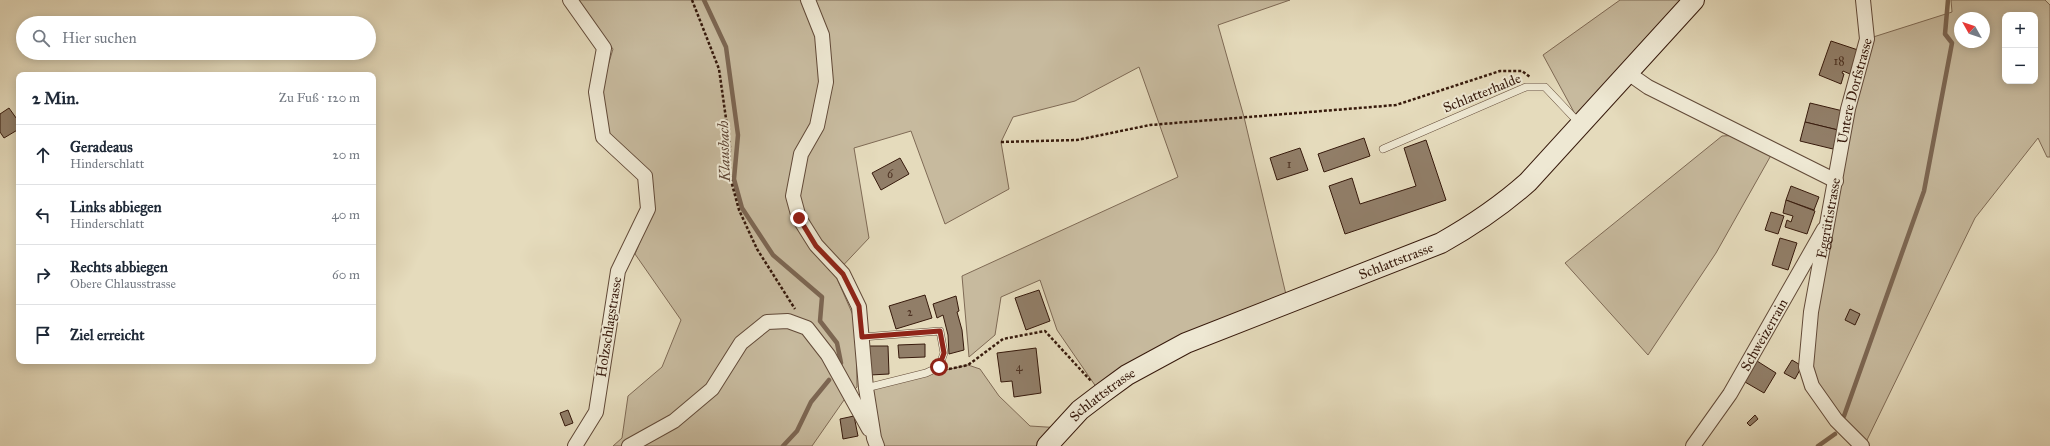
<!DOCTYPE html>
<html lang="de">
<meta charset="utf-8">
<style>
:root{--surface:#fff;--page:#f2f2f3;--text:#1f2937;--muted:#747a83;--line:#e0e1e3}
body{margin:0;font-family:"IM FELL Great Primer",serif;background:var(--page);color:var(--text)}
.controls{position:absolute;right:12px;top:12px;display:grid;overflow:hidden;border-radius:8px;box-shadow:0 2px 10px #0003}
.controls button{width:36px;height:36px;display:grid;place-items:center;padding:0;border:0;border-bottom:1px solid var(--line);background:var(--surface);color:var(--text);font:20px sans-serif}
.compass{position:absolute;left:1954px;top:12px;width:36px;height:36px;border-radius:50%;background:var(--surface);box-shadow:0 2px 10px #0003;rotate:310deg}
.stop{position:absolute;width:12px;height:12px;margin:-9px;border:3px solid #8f2418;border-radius:50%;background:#fff}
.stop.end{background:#8f2418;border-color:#fff;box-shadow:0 1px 4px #0008}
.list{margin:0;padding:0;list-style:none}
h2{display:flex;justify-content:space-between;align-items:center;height:52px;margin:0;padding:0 16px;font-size:17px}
h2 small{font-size:13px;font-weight:400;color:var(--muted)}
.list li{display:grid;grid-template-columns:26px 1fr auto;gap:12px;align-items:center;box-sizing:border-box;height:60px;padding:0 16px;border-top:1px solid var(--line)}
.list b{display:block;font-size:15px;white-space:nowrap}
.list p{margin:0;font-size:13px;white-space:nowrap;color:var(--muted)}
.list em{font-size:13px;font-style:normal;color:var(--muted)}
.icon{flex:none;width:22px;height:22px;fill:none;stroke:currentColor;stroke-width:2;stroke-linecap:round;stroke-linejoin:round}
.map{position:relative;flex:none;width:2050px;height:446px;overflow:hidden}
.search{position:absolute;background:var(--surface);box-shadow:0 2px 10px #0003;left:16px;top:16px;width:360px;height:44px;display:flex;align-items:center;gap:10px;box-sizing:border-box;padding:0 14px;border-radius:22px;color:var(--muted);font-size:15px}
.panel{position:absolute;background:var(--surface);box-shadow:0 2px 10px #0003;left:16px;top:72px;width:360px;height:292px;border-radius:8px}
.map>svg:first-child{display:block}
</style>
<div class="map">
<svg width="2050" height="446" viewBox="0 0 2050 446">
<rect width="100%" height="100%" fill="#e5dbbc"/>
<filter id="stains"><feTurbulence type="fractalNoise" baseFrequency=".005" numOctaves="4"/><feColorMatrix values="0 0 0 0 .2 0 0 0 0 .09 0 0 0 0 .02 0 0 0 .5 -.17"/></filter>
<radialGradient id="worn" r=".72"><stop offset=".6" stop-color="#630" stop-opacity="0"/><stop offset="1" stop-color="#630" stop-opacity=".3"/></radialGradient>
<g fill="#c7ba9e" stroke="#7f6a55" fill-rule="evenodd">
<path d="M 577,0 L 1290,0 L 1218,25 L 1244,117 L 1288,303 L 1101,394 L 1057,330 L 1040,280 L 1001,297 L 995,335 L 969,357 L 962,276 L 1178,177 L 1139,67 L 1075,101 L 1013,117 L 1001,142 L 1009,189 L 945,224 L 911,131 L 854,148 L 869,238 L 835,274 L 856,322 L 857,387 L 844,400 L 812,446 L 613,446 L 622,438 L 628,396 L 662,367 L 681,320 L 635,254 L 652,213 L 649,174 L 606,133 L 600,92 L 613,49 Z"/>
<path d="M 1620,0 L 1694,0 L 1581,125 L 1543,55 Z"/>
<path d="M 1951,0 L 2045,0 L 2050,5 L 2050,157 L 2047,157 L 2038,138 L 1975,218 L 1866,442 L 1846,430 L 1806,367 L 1867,39 L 1952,12 ZM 2005,15 L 2035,15 L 2035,81 L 2005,81 ZM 1960,18 L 1984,18 L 1984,42 L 1960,42 Z"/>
<path d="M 1742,135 L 1774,150 L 1716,253 L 1648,355 L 1565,263 L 1722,136 Z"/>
<path d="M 968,365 L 980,369 L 999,396 L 1030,426 L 1062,428 L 1048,446 L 877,446 L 866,388 Z"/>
</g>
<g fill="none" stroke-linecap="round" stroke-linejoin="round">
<g stroke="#7c6652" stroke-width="4.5">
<path d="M 704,0 L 726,47 L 738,135 L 734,179 L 742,208 L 773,255 L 822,297 L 820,321 L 837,343 L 841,363"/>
<path d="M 1844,416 L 1924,191 L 1952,43 L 1945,34 L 1948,0"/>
<path d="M 783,446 L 797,431 L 811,402 L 829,380"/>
<path d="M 1818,446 L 1835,434"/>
</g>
</g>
<g fill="#917e68" stroke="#371a0c">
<path d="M 1831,41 L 1858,50 L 1850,74 L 1843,71 L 1842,73 L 1844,74 L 1841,84 L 1819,75 Z"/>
<path d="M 1810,103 L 1843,111 L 1838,130 L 1805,122 Z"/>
<path d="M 9,108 L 19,122 L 19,129 L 4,138 L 0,132 L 0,114 Z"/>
<path d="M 1805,122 L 1838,130 L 1833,149 L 1800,141 Z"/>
<path d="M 1364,138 L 1370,156 L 1324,172 L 1318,154 Z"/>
<path d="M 1426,140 L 1446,200 L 1345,234 L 1329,186 L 1352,178 L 1360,204 L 1416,186 L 1404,148 Z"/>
<path d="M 1300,148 L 1308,170 L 1277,180 L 1270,158 Z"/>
<path d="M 900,158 L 909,174 L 881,190 L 872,173 Z"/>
<path d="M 1791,186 L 1819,197 L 1814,210 L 1786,200 Z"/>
<path d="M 1786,200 L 1815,211 L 1807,234 L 1785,227 L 1787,220 L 1791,222 L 1793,216 L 1783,213 Z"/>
<path d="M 1771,212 L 1784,216 L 1778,234 L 1765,230 Z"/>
<path d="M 1780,238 L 1797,243 L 1788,270 L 1772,265 Z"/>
<path d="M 1039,290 L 1050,321 L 1026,330 L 1015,298 Z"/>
<path d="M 925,295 L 932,318 L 896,329 L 889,306 Z"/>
<path d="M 956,296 L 959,311 L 957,312 L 962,330 L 964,350 L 949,354 L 948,335 L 943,315 L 937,318 L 933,304 Z"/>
<path d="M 1850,309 L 1860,314 L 1855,325 L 1845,320 Z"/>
<path d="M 925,344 L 925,357 L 899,358 L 898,345 Z"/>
<path d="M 869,346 L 888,346 L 889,374 L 870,375 Z"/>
<path d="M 1036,348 L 1041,393 L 1014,397 L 1012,381 L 1001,382 L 997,353 Z"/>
<path d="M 1792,360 L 1802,366 L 1795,379 L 1784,373 Z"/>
<path d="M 1757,361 L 1776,373 L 1764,393 L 1745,382 Z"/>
<path d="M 568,410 L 573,423 L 565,426 L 560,413 Z"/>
<path d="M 1755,415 L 1758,419 L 1750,426 L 1747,423 Z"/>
<path d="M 854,416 L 858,436 L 843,439 L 840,419 Z"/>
</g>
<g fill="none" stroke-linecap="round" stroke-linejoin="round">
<g stroke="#624a38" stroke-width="8">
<g id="lane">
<path d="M 1383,149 L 1526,87 L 1545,87 L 1579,123"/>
<path d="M 862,337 L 940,331 L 944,353 L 939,367 L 926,373 L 866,388"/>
</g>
</g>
<g stroke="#624a38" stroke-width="16">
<g id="street">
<path d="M 570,0 L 604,48 L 596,92 L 603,137 L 645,176 L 648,209 L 618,271 L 596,412 L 575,446"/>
<path d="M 808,0 L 822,35 L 826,82 L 817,126 L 801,154 L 793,196 L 799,218 L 816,245 L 843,274 L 859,307 L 866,388 L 874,438 L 877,446"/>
<path d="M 1628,73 L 1648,87 L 1836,181"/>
<path d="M 629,446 L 674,421 L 712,389 L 741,343 L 767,322 L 788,321 L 807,328 L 828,355 L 869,429"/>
<path id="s1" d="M 1693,446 L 1730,394 L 1824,229"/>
<path id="s2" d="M 1862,446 L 1836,420 L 1812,386 L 1806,367 L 1811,312 L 1848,109 L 1867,39 L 1863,0"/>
</g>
</g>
<g stroke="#371a0c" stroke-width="22">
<g id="secondary">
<path id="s3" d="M 1047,446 L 1080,410 L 1101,394 L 1127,375 L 1186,343 L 1441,243 C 1473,225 1500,207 1528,182 L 1694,0"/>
</g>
</g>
<g stroke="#371a0c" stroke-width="2.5" stroke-dasharray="3 2" stroke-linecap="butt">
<path d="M 692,0 L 719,69 L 730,147 L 729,173 L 739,210 L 757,249 L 795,309"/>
<path d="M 1001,142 L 1077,140 L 1150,125 L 1396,105 L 1500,71 L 1522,71 L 1530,77"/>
<path d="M 949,369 L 968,365 L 1003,339 L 1045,331 L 1091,381"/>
</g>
<use href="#lane" stroke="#eee8d3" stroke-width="7"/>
<use href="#street" stroke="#eee8d3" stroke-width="14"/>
<use href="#secondary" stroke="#eee8d3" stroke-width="20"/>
</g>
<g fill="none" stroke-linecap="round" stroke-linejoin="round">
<path stroke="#8f2418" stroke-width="5" d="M 799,218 L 816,246 L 843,274 L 859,306 L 862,337 L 940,331 L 944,353 L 939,367"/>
</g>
<g text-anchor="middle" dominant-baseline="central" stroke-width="4" stroke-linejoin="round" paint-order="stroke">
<g font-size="12" fill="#4e3323">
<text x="1839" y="61">18</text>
<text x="1289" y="164">1</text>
<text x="890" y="174">6</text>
<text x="910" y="312">2</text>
<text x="1019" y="367">4</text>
</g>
<g font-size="14" fill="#371a0c" stroke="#eee8d3">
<text stroke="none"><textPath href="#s2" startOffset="379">Untere Dorfstrasse</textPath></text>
<text transform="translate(1482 93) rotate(-22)">Schlatterhalde</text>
<text stroke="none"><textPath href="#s2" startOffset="249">Eggrütistrasse</textPath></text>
<text stroke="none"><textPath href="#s3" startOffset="400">Schlattstrasse</textPath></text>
<text transform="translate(609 327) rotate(-81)">Holzschlagstrasse</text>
<text stroke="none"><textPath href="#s1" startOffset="132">Schweizerrain</textPath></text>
<text stroke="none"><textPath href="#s3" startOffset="76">Schlattstrasse</textPath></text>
</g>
<g font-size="15" font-style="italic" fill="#5f4635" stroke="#eee8d3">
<text transform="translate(724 151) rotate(-92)">Klausbach</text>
</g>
</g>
<rect width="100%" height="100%" filter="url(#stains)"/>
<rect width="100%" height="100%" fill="url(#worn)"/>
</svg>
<div class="controls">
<button>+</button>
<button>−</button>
</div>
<svg class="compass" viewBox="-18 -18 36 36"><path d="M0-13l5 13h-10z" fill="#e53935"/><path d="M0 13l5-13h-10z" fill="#747a83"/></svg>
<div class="stop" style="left:939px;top:367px"></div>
<div class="stop end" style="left:799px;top:218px"></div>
<div class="search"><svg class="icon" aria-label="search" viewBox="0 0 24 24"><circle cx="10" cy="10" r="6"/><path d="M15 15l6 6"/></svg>Hier suchen</div>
<section class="panel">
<h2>2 Min.<small>Zu Fuß · 120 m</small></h2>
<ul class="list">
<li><svg class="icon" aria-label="ahead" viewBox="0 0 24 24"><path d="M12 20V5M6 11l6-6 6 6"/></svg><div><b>Geradeaus</b><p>Hinderschlatt</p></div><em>20 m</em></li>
<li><svg class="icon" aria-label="left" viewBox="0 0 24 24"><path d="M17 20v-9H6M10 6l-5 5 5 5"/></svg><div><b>Links abbiegen</b><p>Hinderschlatt</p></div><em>40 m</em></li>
<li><svg class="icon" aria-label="right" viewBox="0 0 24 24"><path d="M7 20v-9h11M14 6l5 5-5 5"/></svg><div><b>Rechts abbiegen</b><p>Obere Chlausstrasse</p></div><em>60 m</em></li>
<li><svg class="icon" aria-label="arrive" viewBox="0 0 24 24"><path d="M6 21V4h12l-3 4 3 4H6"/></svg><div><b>Ziel erreicht</b></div></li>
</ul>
</section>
</div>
